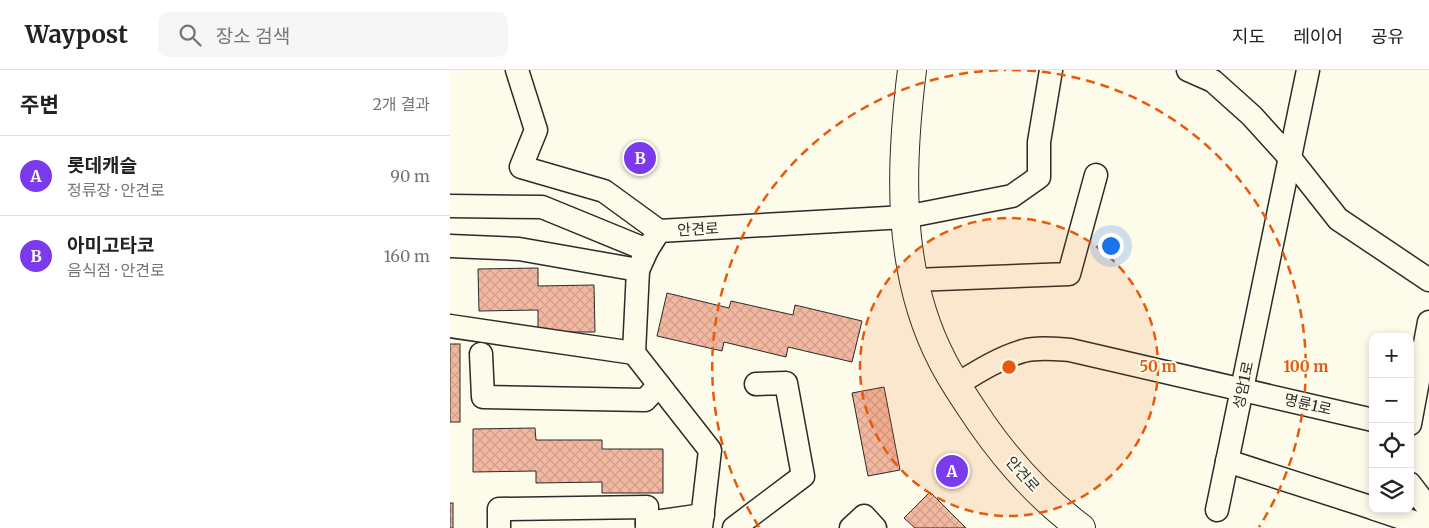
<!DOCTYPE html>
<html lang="ko">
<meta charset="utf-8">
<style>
:root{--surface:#fff;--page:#f6f6f6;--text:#222;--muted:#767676;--line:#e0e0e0;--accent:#7c3aed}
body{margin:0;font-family:Merriweather,"Noto Sans KR",serif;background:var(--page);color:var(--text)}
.controls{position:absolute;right:15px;bottom:15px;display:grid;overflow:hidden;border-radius:10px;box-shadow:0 2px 8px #0003}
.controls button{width:45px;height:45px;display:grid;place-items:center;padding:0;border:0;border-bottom:1px solid var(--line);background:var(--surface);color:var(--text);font:25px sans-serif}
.you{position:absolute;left:660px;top:175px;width:18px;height:18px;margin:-12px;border:4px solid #fff;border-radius:50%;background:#1a73e8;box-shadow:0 0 0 8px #1a73e833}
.badge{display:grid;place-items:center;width:32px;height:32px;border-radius:50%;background:var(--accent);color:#fff;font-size:16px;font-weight:700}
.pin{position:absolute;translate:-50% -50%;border:2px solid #fff;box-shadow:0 1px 5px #0006}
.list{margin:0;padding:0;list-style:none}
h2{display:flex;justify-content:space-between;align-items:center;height:65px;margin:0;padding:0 20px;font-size:21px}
h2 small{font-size:16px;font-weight:400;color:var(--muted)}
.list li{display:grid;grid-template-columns:32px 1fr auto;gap:15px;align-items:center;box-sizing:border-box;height:80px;padding:0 20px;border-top:1px solid var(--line)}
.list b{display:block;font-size:19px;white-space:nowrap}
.list p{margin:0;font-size:16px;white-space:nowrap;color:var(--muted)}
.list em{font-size:16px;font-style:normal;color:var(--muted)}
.icon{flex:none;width:28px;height:28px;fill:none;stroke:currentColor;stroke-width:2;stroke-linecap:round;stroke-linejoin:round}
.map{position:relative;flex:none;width:979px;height:458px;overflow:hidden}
header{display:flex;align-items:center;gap:30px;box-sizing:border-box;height:70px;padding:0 25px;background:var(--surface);border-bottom:1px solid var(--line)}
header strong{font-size:24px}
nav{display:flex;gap:28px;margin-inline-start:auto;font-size:18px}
.search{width:350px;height:45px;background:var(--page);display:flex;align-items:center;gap:12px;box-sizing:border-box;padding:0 18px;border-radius:10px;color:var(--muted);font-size:19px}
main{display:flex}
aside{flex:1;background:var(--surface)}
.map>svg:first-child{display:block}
</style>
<header>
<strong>Waypost</strong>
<div class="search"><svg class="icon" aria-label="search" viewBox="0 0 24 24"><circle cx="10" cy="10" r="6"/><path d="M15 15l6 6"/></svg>장소 검색</div>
<nav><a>지도</a><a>레이어</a><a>공유</a></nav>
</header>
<main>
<aside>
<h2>주변<small>2개 결과</small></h2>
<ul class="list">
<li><span class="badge">A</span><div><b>롯데캐슬</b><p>정류장 · 안견로</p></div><em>90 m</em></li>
<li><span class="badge">B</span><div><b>아미고타코</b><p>음식점 · 안견로</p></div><em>160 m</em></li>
</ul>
</aside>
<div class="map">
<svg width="979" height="458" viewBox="0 0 979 458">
<defs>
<pattern id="building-cross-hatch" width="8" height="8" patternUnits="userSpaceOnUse" patternTransform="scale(1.25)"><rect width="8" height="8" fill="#f2b8a0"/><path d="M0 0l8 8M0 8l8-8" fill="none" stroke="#d09e8a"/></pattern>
</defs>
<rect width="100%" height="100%" fill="#fdfbea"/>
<g fill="url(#building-cross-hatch)" stroke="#2b2b2b">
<path d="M 88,198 L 88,216 L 144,215 L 145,262 L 88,262 L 88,240 L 29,241 L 28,199 Z"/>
<path d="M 217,223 L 279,238 L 281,231 L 343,245 L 345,235 L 412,251 L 402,292 L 338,277 L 336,287 L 274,272 L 272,281 L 207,266 Z"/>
<rect x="0" y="274" width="10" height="78"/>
<path d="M 434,317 L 450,400 L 418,406 L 402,323 Z"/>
<path d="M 85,358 L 86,370 L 152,370 L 152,379 L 213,379 L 213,423 L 152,423 L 152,412 L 86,413 L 86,401 L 23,402 L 23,359 Z"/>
<path d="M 480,422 L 516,458 L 465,458 L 454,448 Z"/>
<rect x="0" y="433" width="3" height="25"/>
</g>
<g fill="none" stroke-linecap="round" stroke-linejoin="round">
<g stroke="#2b2b2b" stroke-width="25">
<g id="minor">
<path d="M 67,0 L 86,60 L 71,97 L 154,121 L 209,161"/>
<path d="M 738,0 L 763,11 L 802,46 L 840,88 L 888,149 L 979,210"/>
<path d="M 0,136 L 92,137 L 197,180 L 209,161 L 455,147 L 562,126 L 589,107 L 589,72 L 601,0"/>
<path d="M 0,176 L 69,179 L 188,200"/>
<path d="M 197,180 L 188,200 L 184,283 L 260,380 L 251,458"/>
<path d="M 464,210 L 619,204 L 646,105"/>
<path d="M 0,256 L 184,283"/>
<path d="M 31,284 L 33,327 L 195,330 L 209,315"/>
<path d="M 506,315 C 527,302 549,288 573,281 C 588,277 605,279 620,280 L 923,350"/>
<path d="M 960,354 L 979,252"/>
<path d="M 777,391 L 923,438"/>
<path d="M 960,414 L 979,439"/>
<path d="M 925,439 L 979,457"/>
<path d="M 767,440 L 858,0"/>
<path d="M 197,453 L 253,445"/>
<path d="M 49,458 L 49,439 L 197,437 L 197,458"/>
<path d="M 284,458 L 353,406 L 336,313 L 306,314"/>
<path d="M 401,458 L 414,446 L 425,458"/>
</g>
</g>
<g stroke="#2b2b2b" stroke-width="30">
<path id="major" d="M 462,0 C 450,96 446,201 492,290 C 503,312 518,333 532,354 C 560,394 592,429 631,458"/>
</g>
<use href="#minor" stroke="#fdfbea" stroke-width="22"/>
<use href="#major" stroke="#fdfbea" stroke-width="28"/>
</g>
<circle cx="559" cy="297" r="149" fill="#e8590c" fill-opacity=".12"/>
<g fill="none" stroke="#e8590c" stroke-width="2.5" stroke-dasharray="9 6">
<circle cx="559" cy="297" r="149"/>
<path d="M309 457A297 297 0 0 1 556 0M562 0A297 297 0 0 1 809 457"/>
</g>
<g text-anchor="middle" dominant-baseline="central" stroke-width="4" stroke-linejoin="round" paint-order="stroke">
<g font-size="15" fill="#2b2b2b" stroke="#fdfbea">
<text transform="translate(248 159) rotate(-3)">안견로</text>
<text transform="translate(793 315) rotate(-78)">성암1로</text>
<text transform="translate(858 334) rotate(13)">명륜1로</text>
<text transform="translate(573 404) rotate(48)">안견로</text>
</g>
</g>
<circle cx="559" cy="297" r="8" fill="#e8590c" stroke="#fdfbea" stroke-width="2.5"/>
<g font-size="15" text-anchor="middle" font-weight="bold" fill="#e8590c" stroke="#fdfbea" stroke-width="4" stroke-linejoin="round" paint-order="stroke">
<text x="708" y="302">50 m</text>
<text x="856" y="302">100 m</text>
</g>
</svg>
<div class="controls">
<button>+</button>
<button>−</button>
<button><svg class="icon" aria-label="locate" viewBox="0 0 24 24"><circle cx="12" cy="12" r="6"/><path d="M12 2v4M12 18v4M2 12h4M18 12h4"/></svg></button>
<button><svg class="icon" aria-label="layers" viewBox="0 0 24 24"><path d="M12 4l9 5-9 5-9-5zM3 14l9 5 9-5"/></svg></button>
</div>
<div class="you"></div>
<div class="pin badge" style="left:502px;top:401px">A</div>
<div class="pin badge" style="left:190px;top:88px">B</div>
</div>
</main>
